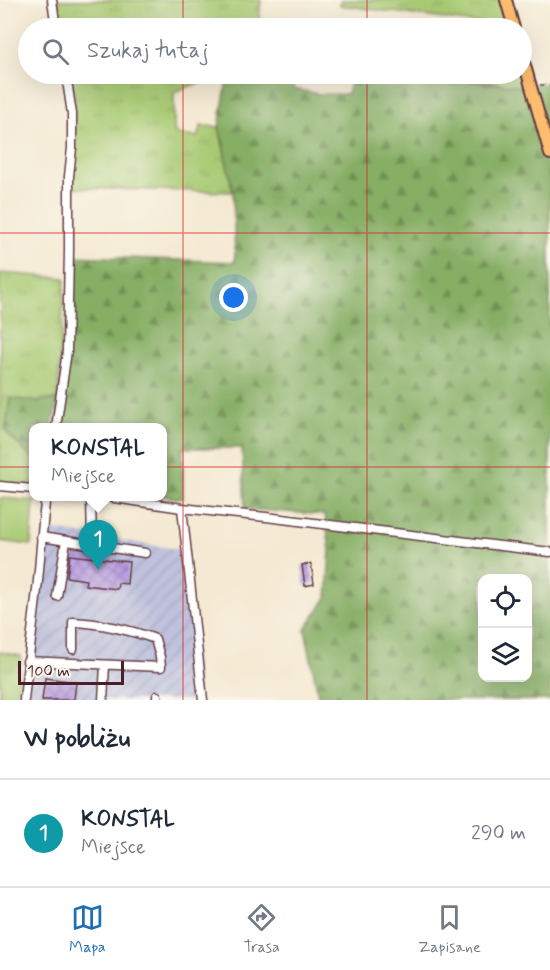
<!DOCTYPE html>
<html lang="pl">
<meta charset="utf-8">
<style>
:root{--surface:#fff;--page:#f2f2f3;--text:#1f2937;--muted:#747a83;--line:#e0e1e3;--accent:#1f6fb2}
body{margin:0;font-family:Mynerve,sans-serif;background:var(--page);color:var(--text)}
.controls{position:absolute;right:18px;bottom:18px;display:grid;overflow:hidden;border-radius:12px;box-shadow:0 6px 24px #0002}
.controls button{width:54px;height:54px;display:grid;place-items:center;padding:0;border:0;border-bottom:2px solid var(--line);background:var(--surface);color:var(--text);font:30px sans-serif}
.scale{position:absolute;left:18px;bottom:15px;width:106px;box-sizing:border-box;padding-left:6px;border:3px solid #4a1f2b;border-top:0;font-size:16px;line-height:21px;white-space:nowrap;color:#4a1f2b;-webkit-text-stroke:4px #fbf7ec;paint-order:stroke}
.you{position:absolute;left:234px;top:298px;width:21px;height:21px;margin:-15px;border:4px solid #fff;border-radius:50%;background:#1a73e8;box-shadow:0 0 0 9px #1a73e833}
.badge{display:grid;place-items:center;width:39px;height:39px;border-radius:50%;background:var(--accent);color:#fff;font-size:20px;font-weight:700}
.pin{position:absolute;translate:-50% -50px;filter:drop-shadow(0 2px 3px #0008)}
.pin::after{content:'';position:absolute;top:32px;width:21px;height:18px;background:inherit;clip-path:polygon(0 0,100% 0,50% 100%)}
.popup{position:absolute;left:29px;top:423px;width:138px;height:78px;box-sizing:border-box;display:grid;place-content:center;border-radius:12px;background:var(--surface);filter:drop-shadow(0 2px 4px #0005);font-size:20px;white-space:nowrap;color:var(--muted)}
.popup b{font-size:22px;color:var(--text)}
.popup::after{content:'';position:absolute;left:50%;top:100%;margin-left:-12px;border:12px solid transparent;border-top-color:var(--surface)}
.list{margin:0;padding:0;list-style:none}
h2{display:flex;justify-content:space-between;align-items:center;height:78px;margin:0;padding:0 24px;font-size:26px}
h2 small{font-size:20px;font-weight:400;color:var(--muted)}
.list li{display:grid;grid-template-columns:39px 1fr auto;gap:18px;align-items:center;box-sizing:border-box;height:108px;padding:0 24px;border-top:2px solid var(--line)}
.list b{display:block;font-size:22px;white-space:nowrap}
.list p{margin:0;font-size:20px;white-space:nowrap;color:var(--muted)}
.list em{font-size:20px;font-style:normal;color:var(--muted)}
.icon{flex:none;width:33px;height:33px;fill:none;stroke:currentColor;stroke-width:2;stroke-linecap:round;stroke-linejoin:round}
.map{position:relative;flex:none;width:550px;height:700px;overflow:hidden}
.search{position:absolute;background:var(--surface);box-shadow:0 6px 24px #0002;left:18px;right:18px;top:18px;height:66px;display:flex;align-items:center;gap:15px;box-sizing:border-box;padding:0 21px;border-radius:33px;color:var(--muted);font-size:22px}
.sheet{height:186px;background:var(--surface)}
nav{display:flex;justify-content:space-around;align-items:center;box-sizing:border-box;height:84px;border-top:2px solid var(--line);background:var(--surface);font-size:16px;color:var(--muted)}
nav a{display:grid;justify-items:center;gap:3px}
nav .on{color:var(--accent)}
.map>svg:first-child{display:block}
</style>
<div class="map">
<svg width="550" height="700" viewBox="0 0 550 700">
<defs>
<pattern id="industrial-furrows" width="10" height="10" patternUnits="userSpaceOnUse" patternTransform="scale(1.5)"><rect width="10" height="10" fill="#c0c2dd"/><path d="M-1 1l2-2M0 10L10 0M9 11l2-2" fill="none" stroke="#a6a6be"/></pattern>
<pattern id="grass-tufts" width="24" height="20" patternUnits="userSpaceOnUse" patternTransform="scale(1.5)"><rect width="24" height="20" fill="#a9ca73"/><path d="M3 7l-1-3M5 7V3M7 7l1-3M15 17l-1-3M17 17v-4M19 17l1-3" fill="none" stroke="#93ad64"/></pattern>
<pattern id="forest-firs" width="22" height="20" patternUnits="userSpaceOnUse" patternTransform="scale(1.5)"><rect width="22" height="20" fill="#86ae65"/><path d="M5 1l3.5 6h-7zM16 11l3.5 6h-7z" fill="#708d53"/></pattern>
<pattern id="building-cross-hatch" width="8" height="8" patternUnits="userSpaceOnUse" patternTransform="scale(1.5)"><rect width="8" height="8" fill="#b69ae2"/><path d="M0 0l8 8M0 8l8-8" fill="none" stroke="#967db7"/></pattern>
</defs>
<rect width="100%" height="100%" fill="#fbf7ec"/>
<filter id="ink" filterUnits="userSpaceOnUse"><feTurbulence type="fractalNoise" baseFrequency=".0167" numOctaves="2"/><feDisplacementMap in="SourceGraphic" scale="12" xChannelSelector="R" yChannelSelector="G"/><feConvolveMatrix kernelMatrix="1 2 1 2 8 2 1 2 1" color-interpolation-filters="sRGB"/></filter>
<filter id="wash" filterUnits="userSpaceOnUse"><feTurbulence type="fractalNoise" baseFrequency=".008" numOctaves="4" result="noise"/><feDisplacementMap in="SourceGraphic" scale="24" xChannelSelector="R" yChannelSelector="G"/><feGaussianBlur stdDeviation="1.35" result="paint"/><feColorMatrix in="noise" values="0 0 0 0 0 0 0 0 0 0 0 0 0 0 0 0 0 1.4 0 .05"/><feComposite in="paint" operator="in"/></filter>
<g filter="url(#wash)">
<rect width="100%" height="100%" fill="#f4e9d2"/>
<path fill="url(#industrial-furrows)" d="M 48,529 L 184,550 L 199,700 L 24,700 Z"/>
<g fill="url(#grass-tufts)" stroke="#7a744f" stroke-width="1.5">
<path d="M 56,0 L 261,0 L 258,28 L 103,28 L 58,23 Z"/>
<path d="M 341,0 L 501,0 L 509,28 L 499,28 L 498,26 L 340,5 Z"/>
<path d="M 522,70 L 524,78 L 524,83 L 520,86 L 426,74 L 522,74 Z"/>
<path d="M 70,74 L 205,74 L 202,82 L 174,92 L 174,130 L 177,135 L 197,137 L 201,126 L 219,127 L 233,192 L 74,188 L 72,176 L 75,99 Z"/>
<path d="M 0,273 L 65,278 L 57,400 L 44,400 L 40,402 L 10,399 L 5,431 L 33,459 L 33,485 L 0,483 Z"/>
<path d="M 0,652 L 21,656 L 16,700 L 0,700 Z"/>
</g>
<g fill="url(#forest-firs)" stroke="#686648" stroke-width="1.5" fill-rule="evenodd">
<path d="M 228,74 L 284,74 L 294,89 L 321,94 L 347,94 L 352,74 L 391,74 L 520,86 L 550,83 L 550,700 L 319,700 L 305,629 L 327,598 L 330,550 L 325,515 L 245,509 L 242,448 L 183,448 L 183,499 L 162,496 L 162,428 L 56,428 L 73,256 L 235,262 L 233,192 L 219,127 ZM 482,578 L 528,578 L 528,678 L 482,678 Z"/>
<path d="M 10,398 L 40,402 L 44,400 L 57,400 L 52,427 L 33,428 L 33,459 L 5,431 Z"/>
</g>
<path fill="#a9ca73" stroke="#7a744f" stroke-width="1.5" d="M 0,498 L 34,501 L 31,545 L 0,541 Z"/>
<g id="blocks">
<g fill="url(#building-cross-hatch)">
<path d="M 70,555 L 129,562 L 127,584 L 118,583 L 117,589 L 85,585 L 86,580 L 67,577 Z"/>
<path d="M 311,564 L 314,584 L 305,586 L 302,565 Z"/>
<path d="M 45,678 L 76,682 L 74,700 L 42,700 Z"/>
</g>
</g>
</g>
<g filter="url(#ink)">
<use href="#blocks" fill-opacity="0" stroke="#643d44" stroke-width="1.5"/>
<g fill="none" stroke-linecap="round" stroke-linejoin="round">
<g stroke="#643d44" stroke-width="11">
<g id="minor">
<path d="M 52,0 L 56,28"/>
<path d="M 56,428 L 67,351 L 69,251 L 69,176 L 72,148 L 72,114 L 66,74"/>
<path d="M 0,486 L 33,489"/>
<path d="M 91,496 L 92,545"/>
<path d="M 101,496 L 182,508 L 266,517 L 550,552"/>
<path d="M 182,508 L 203,700"/>
<path d="M 41,537 L 145,553"/>
<path d="M 57,596 L 66,541"/>
<path d="M 27,661 L 161,667 L 160,657 L 155,639 C 131,630 99,623 73,622 L 73,649"/>
<path d="M 24,700 C 28,660 34,620 38,580 C 41,552 42,524 46,496"/>
<path d="M 103,700 L 105,665"/>
<path d="M 157,700 L 157,696"/>
</g>
</g>
<g stroke="#643d44" stroke-width="14">
<g id="major">
<path d="M 506,0 L 514,28"/>
<path d="M 522,55 L 550,154"/>
</g>
</g>
<g stroke="#643d44" stroke-width="1.5" stroke-dasharray="4.5 4.5" stroke-linecap="butt">
<path d="M 65,26 L 87,28"/>
<path d="M 540,85 L 550,85"/>
</g>
<use href="#minor" stroke="#fff" stroke-width="8"/>
<use href="#major" stroke="#fcbd6f" stroke-width="10"/>
</g>
</g>
<path fill="none" stroke="#d62828" stroke-width="1.5" stroke-opacity="0.55" d="M 183,0 L 183,28M 367,0 L 367,28M 183,74 L 183,700M 367,74 L 367,700M 0,233 L 550,233M 0,467 L 550,467"/>
</svg>
<div class="controls">
<button><svg class="icon" aria-label="locate" viewBox="0 0 24 24"><circle cx="12" cy="12" r="6"/><path d="M12 2v4M12 18v4M2 12h4M18 12h4"/></svg></button>
<button><svg class="icon" aria-label="layers" viewBox="0 0 24 24"><path d="M12 4l9 5-9 5-9-5zM3 14l9 5 9-5"/></svg></button>
</div>
<div class="scale">100 m</div>
<div class="you"></div>
<div class="pin badge" style="left:98px;top:570px;background:#0f9aa8">1</div>
<div class="popup"><b>KONSTAL</b>Miejsce</div>
<div class="search"><svg class="icon" aria-label="search" viewBox="0 0 24 24"><circle cx="10" cy="10" r="6"/><path d="M15 15l6 6"/></svg>Szukaj tutaj</div>
</div>
<section class="sheet">
<h2>W pobliżu<small></small></h2>
<ul class="list">
<li><span class="badge" style="background:#0f9aa8">1</span><div><b>KONSTAL</b><p>Miejsce</p></div><em>290 m</em></li>
</ul>
</section>
<nav>
<a class="on"><svg class="icon" aria-label="map" viewBox="0 0 24 24"><path d="M3 6l6-2 6 2 6-2v14l-6 2-6-2-6 2zM9 4v14M15 6v14"/></svg>Mapa</a>
<a><svg class="icon" aria-label="directions" viewBox="0 0 24 24"><path d="M12 3l9 9-9 9-9-9zM9 14v-3h6M13 9l2 2-2 2"/></svg>Trasa</a>
<a><svg class="icon" aria-label="saved" viewBox="0 0 24 24"><path d="M7 4h10v16l-5-4-5 4z"/></svg>Zapisane</a>
</nav>
